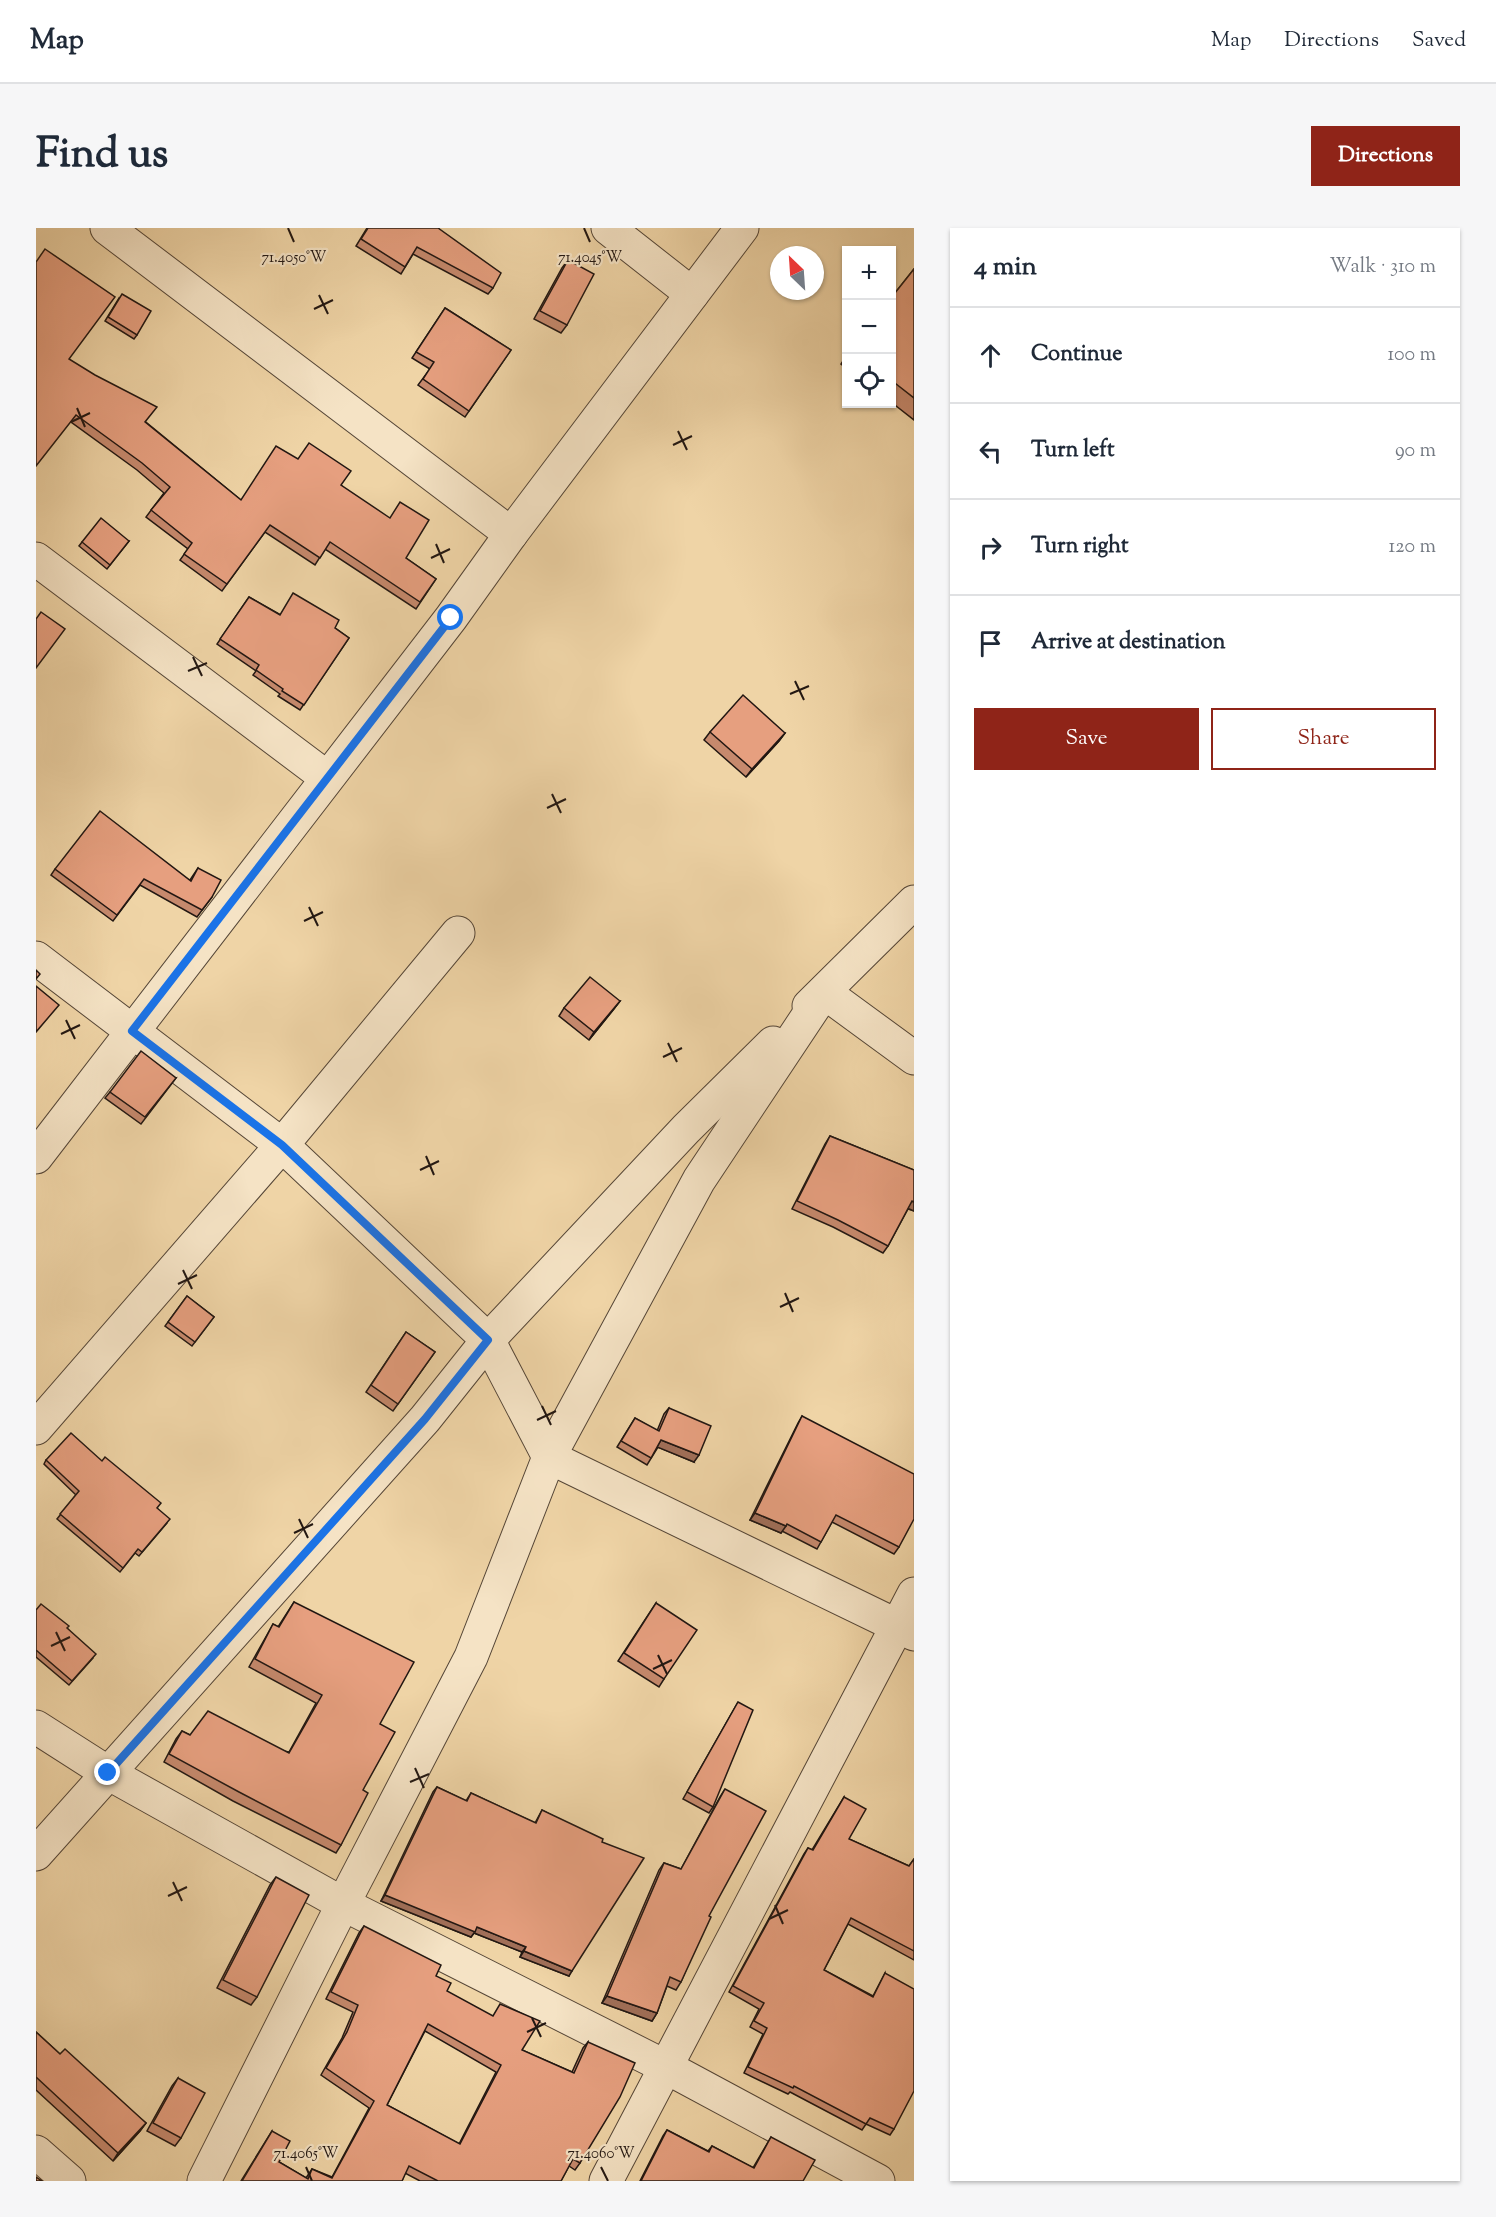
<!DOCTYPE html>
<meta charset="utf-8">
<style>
:root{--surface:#fff;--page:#f6f6f7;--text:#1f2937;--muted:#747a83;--line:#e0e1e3;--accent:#8f2418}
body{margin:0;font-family:"Sorts Mill Goudy",serif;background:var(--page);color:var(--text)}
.controls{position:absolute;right:18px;top:18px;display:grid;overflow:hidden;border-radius:0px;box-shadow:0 2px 4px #0004}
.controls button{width:54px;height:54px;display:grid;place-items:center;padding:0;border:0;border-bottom:2px solid var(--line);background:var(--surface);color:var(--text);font:30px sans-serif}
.compass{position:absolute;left:734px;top:18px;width:54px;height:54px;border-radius:50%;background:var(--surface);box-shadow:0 2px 4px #0004;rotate:335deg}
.stop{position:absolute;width:18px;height:18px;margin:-14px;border:4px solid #1a73e8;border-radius:50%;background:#fff}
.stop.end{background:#1a73e8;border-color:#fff;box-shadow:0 2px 6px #0008}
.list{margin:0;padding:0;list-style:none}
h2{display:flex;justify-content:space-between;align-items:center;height:78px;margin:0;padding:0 24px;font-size:26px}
h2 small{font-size:20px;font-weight:400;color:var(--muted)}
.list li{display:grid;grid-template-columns:39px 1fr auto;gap:18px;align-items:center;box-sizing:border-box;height:96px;padding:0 24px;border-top:2px solid var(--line)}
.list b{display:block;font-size:22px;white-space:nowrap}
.list em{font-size:20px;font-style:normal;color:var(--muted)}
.actions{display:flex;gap:12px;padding:18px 24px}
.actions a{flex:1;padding:14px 0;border:2px solid var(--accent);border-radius:0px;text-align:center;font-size:21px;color:var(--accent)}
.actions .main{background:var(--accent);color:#fff}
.icon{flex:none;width:33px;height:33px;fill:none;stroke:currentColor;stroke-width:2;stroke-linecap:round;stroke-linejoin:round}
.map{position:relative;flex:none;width:878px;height:1953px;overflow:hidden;border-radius:0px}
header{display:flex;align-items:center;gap:36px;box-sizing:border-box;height:84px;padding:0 30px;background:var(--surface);border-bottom:2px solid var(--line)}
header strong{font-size:28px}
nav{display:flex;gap:33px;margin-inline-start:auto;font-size:21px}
.intro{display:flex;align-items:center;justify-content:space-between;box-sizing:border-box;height:144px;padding:0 36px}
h1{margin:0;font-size:42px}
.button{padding:15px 27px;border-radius:0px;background:var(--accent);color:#fff;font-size:21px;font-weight:700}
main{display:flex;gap:36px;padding:0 36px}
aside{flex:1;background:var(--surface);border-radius:0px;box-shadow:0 2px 4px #0004}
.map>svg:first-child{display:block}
</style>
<header>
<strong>Map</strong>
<nav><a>Map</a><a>Directions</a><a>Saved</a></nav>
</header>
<div class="intro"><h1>Find us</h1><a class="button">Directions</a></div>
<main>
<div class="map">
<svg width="878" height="1953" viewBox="0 0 878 1953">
<rect width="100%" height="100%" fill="#efd4a6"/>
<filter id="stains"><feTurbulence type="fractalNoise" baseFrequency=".00333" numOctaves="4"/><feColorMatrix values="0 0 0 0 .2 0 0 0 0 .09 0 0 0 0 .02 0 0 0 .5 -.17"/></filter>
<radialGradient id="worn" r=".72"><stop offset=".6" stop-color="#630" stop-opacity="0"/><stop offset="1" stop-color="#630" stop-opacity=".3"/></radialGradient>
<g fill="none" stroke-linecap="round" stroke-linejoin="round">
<g stroke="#554637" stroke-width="35">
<g id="minor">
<path d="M 71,0 L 475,306"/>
<path d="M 572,0 L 656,66"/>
<path d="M 0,331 L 290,549"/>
<path d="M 0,730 L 246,917 L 452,1112 L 513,1229 L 878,1406"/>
<path d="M 788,764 L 878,830"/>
<path d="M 773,778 L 878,674"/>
<path d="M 0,929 L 415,390 L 475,306 L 706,0"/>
<path d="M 0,1200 L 246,917 L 422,705"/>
<path d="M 0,1499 L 72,1545 L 307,1676 L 630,1839 L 842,1953"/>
<path d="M 0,1626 L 389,1191 L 452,1112 L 650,901 L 737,815"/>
<path d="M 0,1924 L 33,1953"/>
<path d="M 168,1953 L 307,1676 L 435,1429 L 513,1229 L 663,952 L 788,764"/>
<path d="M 570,1953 L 878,1366"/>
</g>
</g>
<use href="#minor" stroke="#f5e3c5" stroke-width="33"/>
</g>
<g fill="#c6896d" stroke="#221712" stroke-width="1.5" fill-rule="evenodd">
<path d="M 331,0 L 402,0 L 457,60 L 452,66 L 377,26 L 365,46 L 320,18 Z"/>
<path d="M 532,32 L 531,97 L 525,105 L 498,91 L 526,40 Z"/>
<path d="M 878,41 L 878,192 L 855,174 L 855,70 Z"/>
<path d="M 83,70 L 101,107 L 98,111 L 69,93 Z"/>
<path d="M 409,80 L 475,122 L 429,189 L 382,157 L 394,141 L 376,130 Z"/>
<path d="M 810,128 L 810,140 L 805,136 Z"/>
<path d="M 33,131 L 205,272 L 305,257 L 370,330 L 400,351 L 380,381 L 289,321 L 279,337 L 229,304 L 186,363 L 144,332 L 152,321 L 110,289 L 128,265 L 101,242 L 35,194 Z"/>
<path d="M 93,313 L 71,341 L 43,318 L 46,314 Z"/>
<path d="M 213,369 L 243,386 L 299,400 L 313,410 L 264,482 L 242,468 L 244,466 L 217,447 L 220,443 L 181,416 Z"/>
<path d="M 674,504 L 749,505 L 743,513 L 710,549 L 668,512 Z"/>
<path d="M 162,640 L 176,669 L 161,689 L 104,657 L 77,693 L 15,647 L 19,641 L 154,652 Z"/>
<path d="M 584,773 L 553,812 L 523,788 L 528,780 Z"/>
<path d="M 140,850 L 105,896 L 69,870 L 74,864 Z"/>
<path d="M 794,908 L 878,942 L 878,983 L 872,981 L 852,1018 L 847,1025 L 797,999 L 756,981 L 789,916 Z"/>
<path d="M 151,1068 L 178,1089 L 156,1118 L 129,1098 Z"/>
<path d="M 370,1104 L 399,1124 L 357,1183 L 330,1164 Z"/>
<path d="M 633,1180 L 658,1234 L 622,1219 L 611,1237 L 581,1219 L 599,1190 L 621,1203 L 628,1186 Z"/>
<path d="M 766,1188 L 863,1319 L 858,1326 L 796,1294 L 781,1321 L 746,1303 L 745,1305 L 714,1292 L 762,1195 Z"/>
<path d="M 10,1232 L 66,1233 L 121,1280 L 131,1295 L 103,1328 L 99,1325 L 84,1344 L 21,1291 L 40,1267 L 8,1236 Z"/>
<path d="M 258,1374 L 344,1496 L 327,1562 L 305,1617 L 300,1625 L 197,1573 L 128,1534 L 140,1511 L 146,1503 L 154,1507 L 253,1524 L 280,1475 L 213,1439 L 232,1405 L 237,1396 L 242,1399 Z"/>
<path d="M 620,1375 L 628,1451 L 623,1459 L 582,1433 Z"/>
<path d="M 0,1382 L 31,1400 L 57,1430 L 33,1457 L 0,1429 Z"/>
<path d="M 702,1474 L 677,1579 L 673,1585 L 647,1571 Z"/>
<path d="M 401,1559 L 430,1573 L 435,1565 L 499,1595 L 506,1582 L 566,1614 L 533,1748 L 484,1729 L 486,1724 L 438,1705 L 435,1709 L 345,1673 L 397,1564 Z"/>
<path d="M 689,1561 L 673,1688 L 645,1754 L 640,1762 L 631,1758 L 621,1785 L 616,1793 L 566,1775 L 623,1642 L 628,1635 L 645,1641 L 684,1569 Z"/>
<path d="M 808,1569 L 813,1611 L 873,1638 L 878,1631 L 878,1732 L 812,1696 L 788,1742 L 837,1768 L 849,1745 L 858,1901 L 854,1907 L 830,1896 L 826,1902 L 754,1864 L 752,1866 L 708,1845 L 727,1806 L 714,1799 L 723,1781 L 693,1764 L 768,1626 L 772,1620 L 776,1622 Z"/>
<path d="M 240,1649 L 221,1769 L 215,1777 L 181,1760 L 234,1657 Z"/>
<path d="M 328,1698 L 400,1748 L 411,1763 L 486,1822 L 536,1844 L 547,1820 L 552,1814 L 544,1935 L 539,1942 L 533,1938 L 525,1953 L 384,1953 L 369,1945 L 366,1953 L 205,1953 L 236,1903 L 243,1934 L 270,1950 L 276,1941 L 296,1949 L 333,1880 L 285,1847 L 306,1810 L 317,1784 L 290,1771 L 323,1705 ZM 389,1803 L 460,1844 L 423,1916 L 351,1877 Z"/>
<path d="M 0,1804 L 24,1826 L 110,1895 L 104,1903 L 77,1933 L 0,1862 Z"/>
<path d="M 142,1850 L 145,1910 L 139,1918 L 111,1903 L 136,1858 Z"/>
<path d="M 631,1902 L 672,1923 L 676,1918 L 717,1940 L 735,1909 L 767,1953 L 604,1953 L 627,1908 Z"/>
</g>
<g fill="#a16f59" stroke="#221712" stroke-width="1.5">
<path d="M 749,505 L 743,513 L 710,549 L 716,541 Z"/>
<path d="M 584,773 L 578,781 L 553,812 L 558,804 Z"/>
<path d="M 876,973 L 878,974 L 878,983 L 871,980 Z"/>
<path d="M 625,1212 L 663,1227 L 658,1234 L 621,1219 Z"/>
<path d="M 719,1285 L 750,1298 L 745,1305 L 714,1292 Z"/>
<path d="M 349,1667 L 441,1699 L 490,1719 L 486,1724 L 438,1705 L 435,1709 L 345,1673 Z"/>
<path d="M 488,1723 L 536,1743 L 533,1748 L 484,1729 Z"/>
<path d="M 571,1768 L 621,1785 L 616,1793 L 566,1775 Z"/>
<path d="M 110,1895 L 104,1903 L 77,1933 L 82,1925 Z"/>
</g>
<g fill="#e69f7f" stroke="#221712" stroke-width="1.5" fill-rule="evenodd">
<path d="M 332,0 L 402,0 L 465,45 L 457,60 L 381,19 L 369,39 L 325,11 Z"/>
<path d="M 9,21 L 79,69 L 33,131 L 59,147 L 121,179 L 109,194 L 205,272 L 240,218 L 262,231 L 273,215 L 315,243 L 305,257 L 354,290 L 364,274 L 393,292 L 370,330 L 400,351 L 384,374 L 294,314 L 284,330 L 234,297 L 191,356 L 148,326 L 156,315 L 115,282 L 134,259 L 106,235 L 40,187 L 0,238 L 0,34 Z"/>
<path d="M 532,32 L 558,46 L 531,97 L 504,83 Z"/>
<path d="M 878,41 L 878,170 L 855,152 L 855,70 Z"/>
<path d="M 86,66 L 115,83 L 101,107 L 72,89 Z"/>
<path d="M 409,80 L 475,122 L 433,183 L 387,151 L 398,134 L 380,124 Z"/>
<path d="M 65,290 L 93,313 L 74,337 L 46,314 Z"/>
<path d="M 257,365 L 303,392 L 299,400 L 313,410 L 268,477 L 246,463 L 247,461 L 220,442 L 223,437 L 184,411 L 213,369 L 244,387 Z"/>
<path d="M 5,384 L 29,401 L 0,440 L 0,391 Z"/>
<path d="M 707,467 L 749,505 L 716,541 L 674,504 Z"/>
<path d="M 64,583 L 155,653 L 162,640 L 185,652 L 176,669 L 166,682 L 108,651 L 81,687 L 19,641 Z"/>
<path d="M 0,742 L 4,746 L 0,751 Z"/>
<path d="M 554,749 L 584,773 L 558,804 L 528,780 Z"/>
<path d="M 0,758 L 23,777 L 0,804 Z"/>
<path d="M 105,823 L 140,850 L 109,889 L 74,864 Z"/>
<path d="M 794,908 L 878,942 L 878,974 L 876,973 L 852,1018 L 802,992 L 761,973 Z"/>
<path d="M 151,1068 L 178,1089 L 159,1114 L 132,1094 Z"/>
<path d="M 370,1104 L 399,1124 L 362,1176 L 335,1157 Z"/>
<path d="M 633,1180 L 675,1198 L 663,1227 L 625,1212 L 615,1230 L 585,1213 L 599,1190 L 623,1203 Z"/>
<path d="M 766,1188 L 878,1246 L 878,1291 L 863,1319 L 800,1287 L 785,1314 L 751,1296 L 750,1298 L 719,1285 Z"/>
<path d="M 35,1205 L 66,1233 L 69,1229 L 125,1275 L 121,1280 L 134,1291 L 106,1324 L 102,1321 L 87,1340 L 24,1286 L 43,1263 L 10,1232 Z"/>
<path d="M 258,1374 L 378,1434 L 344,1496 L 359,1504 L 327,1562 L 332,1565 L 305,1617 L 203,1564 L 133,1526 L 146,1503 L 154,1507 L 172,1483 L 253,1525 L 286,1467 L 219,1431 L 237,1396 L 243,1399 Z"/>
<path d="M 620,1375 L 661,1402 L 628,1451 L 588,1425 Z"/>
<path d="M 5,1376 L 33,1398 L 31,1400 L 60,1426 L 36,1453 L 0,1422 L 0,1382 Z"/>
<path d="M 702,1474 L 717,1482 L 677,1579 L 651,1564 Z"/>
<path d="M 401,1559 L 431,1573 L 435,1565 L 500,1595 L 506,1582 L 567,1611 L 566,1614 L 608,1630 L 536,1743 L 488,1723 L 490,1719 L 441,1699 L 439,1704 L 349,1667 Z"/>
<path d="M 689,1561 L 730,1583 L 673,1688 L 675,1689 L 645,1754 L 634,1749 L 621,1785 L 571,1768 L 628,1635 L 645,1641 Z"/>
<path d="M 808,1569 L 830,1581 L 813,1611 L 873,1638 L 878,1631 L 878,1723 L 815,1690 L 788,1742 L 837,1769 L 849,1745 L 878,1761 L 878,1863 L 858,1901 L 834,1890 L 830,1896 L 758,1858 L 757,1860 L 712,1839 L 731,1800 L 718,1793 L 728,1775 L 697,1758 L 772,1620 L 777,1622 Z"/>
<path d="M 240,1649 L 273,1667 L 221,1769 L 187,1752 Z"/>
<path d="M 328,1698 L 405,1737 L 400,1748 L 415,1755 L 411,1763 L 457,1788 L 464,1776 L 504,1793 L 486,1822 L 538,1845 L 552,1814 L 599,1835 L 584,1869 L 544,1935 L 537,1931 L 525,1953 L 402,1953 L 373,1938 L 366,1953 L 206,1953 L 236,1903 L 254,1913 L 243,1934 L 272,1951 L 276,1941 L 296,1950 L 338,1873 L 290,1840 L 311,1804 L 322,1777 L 295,1764 ZM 392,1796 L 465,1837 L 424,1916 L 351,1877 Z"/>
<path d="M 0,1804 L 24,1826 L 29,1821 L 110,1895 L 82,1925 L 0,1849 Z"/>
<path d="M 142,1850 L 169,1865 L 145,1910 L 117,1895 Z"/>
<path d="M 631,1902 L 673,1924 L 676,1918 L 718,1940 L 735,1909 L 779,1932 L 767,1953 L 605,1953 Z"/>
<path d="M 0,1949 L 6,1953 L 0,1953 Z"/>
</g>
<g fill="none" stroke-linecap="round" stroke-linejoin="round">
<path stroke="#1a73e8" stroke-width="8" d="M 72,1545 L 389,1191 L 452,1112 L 246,917 L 96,803 L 415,390"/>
</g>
<path fill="none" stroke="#221712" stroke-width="2" d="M 252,0 L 258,14M 548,0 L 554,14M 283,67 L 292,86M 278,81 L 297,72M 41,180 L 49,199M 35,194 L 54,185M 642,203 L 651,222M 637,217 L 656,208M 400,316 L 408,335M 395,330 L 414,321M 157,429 L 166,448M 152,443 L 171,435M 759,453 L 768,472M 754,466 L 773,458M 516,566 L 525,585M 511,580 L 530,571M 273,679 L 282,698M 268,693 L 287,684M 30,792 L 39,811M 25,806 L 44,797M 632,815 L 641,834M 627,829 L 646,820M 390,928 L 398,947M 384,942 L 403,933M 147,1042 L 156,1061M 142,1056 L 161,1047M 749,1065 L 757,1084M 744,1079 L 763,1070M 506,1178 L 515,1197M 501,1192 L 520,1183M 263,1291 L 272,1310M 258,1305 L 277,1296M 20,1404 L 29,1423M 15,1418 L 34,1409M 622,1427 L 631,1446M 617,1441 L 636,1432M 379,1540 L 388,1560M 374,1554 L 393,1546M 137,1654 L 146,1673M 132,1668 L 151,1659M 739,1677 L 747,1696M 733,1691 L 752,1682M 496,1790 L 505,1809M 491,1804 L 510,1795M 270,1939 L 276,1953M 565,1939 L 572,1953"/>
<g font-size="15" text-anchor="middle" fill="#221712" stroke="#f5e3c5" stroke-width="4.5" stroke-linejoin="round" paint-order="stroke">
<text x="258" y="34">71.4050°W</text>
<text x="554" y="34">71.4045°W</text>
<text x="270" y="1930">71.4065°W</text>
<text x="565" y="1930">71.4060°W</text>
</g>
<rect width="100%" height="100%" filter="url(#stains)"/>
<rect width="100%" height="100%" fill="url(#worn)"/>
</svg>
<div class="controls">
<button>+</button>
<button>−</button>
<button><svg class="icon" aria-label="locate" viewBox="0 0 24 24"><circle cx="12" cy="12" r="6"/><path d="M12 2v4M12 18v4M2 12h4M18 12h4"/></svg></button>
</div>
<svg class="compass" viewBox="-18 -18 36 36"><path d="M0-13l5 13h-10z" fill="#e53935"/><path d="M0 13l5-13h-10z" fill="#747a83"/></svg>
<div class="stop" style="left:415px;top:390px"></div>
<div class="stop end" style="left:72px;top:1545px"></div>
</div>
<aside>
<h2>4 min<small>Walk · 310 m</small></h2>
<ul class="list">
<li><svg class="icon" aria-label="ahead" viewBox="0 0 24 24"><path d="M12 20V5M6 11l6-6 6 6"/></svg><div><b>Continue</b></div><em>100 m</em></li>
<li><svg class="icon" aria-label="left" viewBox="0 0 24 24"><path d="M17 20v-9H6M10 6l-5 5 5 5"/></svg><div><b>Turn left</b></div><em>90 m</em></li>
<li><svg class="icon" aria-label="right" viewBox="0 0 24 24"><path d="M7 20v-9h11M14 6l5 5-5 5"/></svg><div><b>Turn right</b></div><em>120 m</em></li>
<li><svg class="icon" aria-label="arrive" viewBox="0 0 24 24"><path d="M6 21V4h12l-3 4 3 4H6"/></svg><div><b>Arrive at destination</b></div></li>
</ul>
<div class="actions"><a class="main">Save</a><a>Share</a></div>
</aside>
</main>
